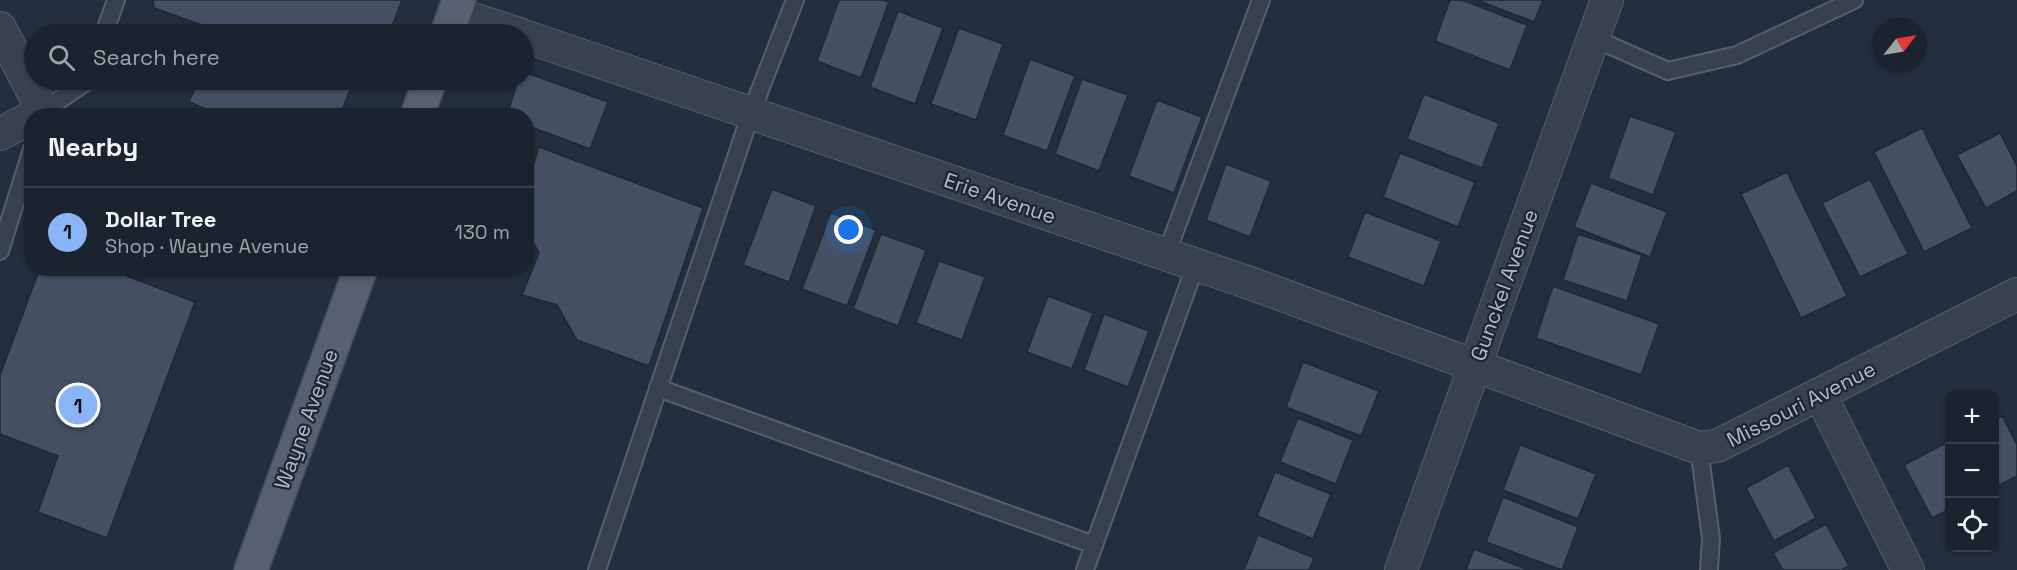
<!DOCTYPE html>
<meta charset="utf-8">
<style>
:root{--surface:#1b232e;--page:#242b36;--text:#f1f3f6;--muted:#a0a4aa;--line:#39404a;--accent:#8ab4f8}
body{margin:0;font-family:"Space Grotesk",sans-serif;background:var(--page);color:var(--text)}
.controls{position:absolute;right:18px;bottom:18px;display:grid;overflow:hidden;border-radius:12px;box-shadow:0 2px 4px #0004}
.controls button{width:54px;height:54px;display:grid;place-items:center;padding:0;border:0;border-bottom:2px solid var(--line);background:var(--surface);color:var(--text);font:30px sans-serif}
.compass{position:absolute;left:1873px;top:18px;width:54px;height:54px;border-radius:50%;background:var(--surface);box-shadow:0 2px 4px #0004;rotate:59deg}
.you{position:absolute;left:849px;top:230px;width:21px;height:21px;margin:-15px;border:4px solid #fff;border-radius:50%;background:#1a73e8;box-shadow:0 0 0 9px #1a73e833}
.badge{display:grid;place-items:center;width:39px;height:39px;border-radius:50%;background:var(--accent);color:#111;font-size:20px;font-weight:700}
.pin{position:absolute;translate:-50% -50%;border:3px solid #fff;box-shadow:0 2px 6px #0006}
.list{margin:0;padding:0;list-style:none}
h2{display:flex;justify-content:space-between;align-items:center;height:78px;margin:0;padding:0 24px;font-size:26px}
h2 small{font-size:20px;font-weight:400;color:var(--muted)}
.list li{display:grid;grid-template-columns:39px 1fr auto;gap:18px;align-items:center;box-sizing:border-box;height:90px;padding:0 24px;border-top:2px solid var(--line)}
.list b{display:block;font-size:22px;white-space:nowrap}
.list p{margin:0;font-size:20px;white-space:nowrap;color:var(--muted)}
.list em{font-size:20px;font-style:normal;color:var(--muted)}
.icon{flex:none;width:33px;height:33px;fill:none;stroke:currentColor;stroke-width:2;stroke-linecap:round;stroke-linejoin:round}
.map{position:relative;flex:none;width:2017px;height:570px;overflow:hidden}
.search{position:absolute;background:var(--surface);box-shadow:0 2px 4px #0004;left:24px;top:24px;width:510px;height:66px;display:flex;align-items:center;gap:15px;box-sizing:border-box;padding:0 21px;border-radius:33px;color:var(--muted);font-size:22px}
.panel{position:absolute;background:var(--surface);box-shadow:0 2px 4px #0004;left:24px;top:108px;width:510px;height:168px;border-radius:24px}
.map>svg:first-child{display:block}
</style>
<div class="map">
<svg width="2017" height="570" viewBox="0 0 2017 570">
<rect width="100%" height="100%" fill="#242f3e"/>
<g fill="#455162" stroke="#1f2835" stroke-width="1.5">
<path d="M 153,0 L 402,0 L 389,34 L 227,34 L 154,8 Z"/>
<path d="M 839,0 L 883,0 L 889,2 L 861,78 L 817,61 Z"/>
<path d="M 1450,0 L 1462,0 L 1527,25 L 1510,70 L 1435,41 Z"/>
<path d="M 1477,0 L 1543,0 L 1534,22 Z"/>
<path d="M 898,11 L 943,28 L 915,104 L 870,87 Z"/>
<path d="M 959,28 L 1003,44 L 976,120 L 931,104 Z"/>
<path d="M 1030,59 L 1075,76 L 1047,151 L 1003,135 Z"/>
<path d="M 524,72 L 608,102 L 590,149 L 526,125 L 526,116 L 507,116 L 518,80 L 524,80 Z"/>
<path d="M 1082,79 L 1128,95 L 1099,171 L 1055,154 Z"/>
<path d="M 198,80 L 333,80 L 351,87 L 340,116 L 224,116 L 189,102 Z"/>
<path d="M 350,80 L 373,80 L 370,87 Z"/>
<path d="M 1424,94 L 1499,123 L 1482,168 L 1407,139 Z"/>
<path d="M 1157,100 L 1202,117 L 1174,193 L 1129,176 Z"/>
<path d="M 1630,116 L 1676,132 L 1653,195 L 1608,178 Z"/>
<path d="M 1922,128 L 1972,228 L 1924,252 L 1874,152 Z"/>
<path d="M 2000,133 L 2017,166 L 2017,191 L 1986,208 L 1957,155 Z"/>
<path d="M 539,147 L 703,208 L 649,366 L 577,340 L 557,305 L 522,295 L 539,253 L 526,229 L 526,187 Z"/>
<path d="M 1400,153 L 1475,182 L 1458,227 L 1383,197 Z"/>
<path d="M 1226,164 L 1271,181 L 1250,237 L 1206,220 Z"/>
<path d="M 1787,172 L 1847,296 L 1801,318 L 1741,194 Z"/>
<path d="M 1870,179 L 1908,254 L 1860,277 L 1822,203 Z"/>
<path d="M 1591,183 L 1667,212 L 1650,257 L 1574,227 Z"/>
<path d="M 772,189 L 816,206 L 789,282 L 743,265 Z"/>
<path d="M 1365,212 L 1441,241 L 1424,286 L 1348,257 Z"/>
<path d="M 831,213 L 876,230 L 847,306 L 802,289 Z"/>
<path d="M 881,234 L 926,250 L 898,326 L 853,309 Z"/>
<path d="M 1578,234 L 1642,255 L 1627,301 L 1563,280 Z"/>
<path d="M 939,261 L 985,277 L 962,340 L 916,323 Z"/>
<path d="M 40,268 L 106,268 L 195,302 L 107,538 L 38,512 L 58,456 L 0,434 L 0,375 Z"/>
<path d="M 1553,286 L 1659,324 L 1641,375 L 1536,338 Z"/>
<path d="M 1048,296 L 1093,313 L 1072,369 L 1027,352 Z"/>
<path d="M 1104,314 L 1149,331 L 1128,387 L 1084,370 Z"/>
<path d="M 1303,362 L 1379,391 L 1361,436 L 1286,407 Z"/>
<path d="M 2002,416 L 2017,445 L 2017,476 L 1994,488 L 1994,420 Z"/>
<path d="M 1298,418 L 1353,440 L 1336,484 L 1280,462 Z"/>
<path d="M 1946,443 L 1950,449 L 1950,509 L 1932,518 L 1904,465 Z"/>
<path d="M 1520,445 L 1596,474 L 1578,519 L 1503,490 Z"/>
<path d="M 1788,465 L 1816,518 L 1774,541 L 1746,488 Z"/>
<path d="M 1275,472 L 1331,494 L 1313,539 L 1257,516 Z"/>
<path d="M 1503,497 L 1578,527 L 1562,570 L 1486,542 Z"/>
<path d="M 1826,524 L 1849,566 L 1841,570 L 1783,570 L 1773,553 Z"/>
<path d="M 1258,535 L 1314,558 L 1309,570 L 1244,570 Z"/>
<path d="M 1474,549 L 1529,570 L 1466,570 Z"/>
</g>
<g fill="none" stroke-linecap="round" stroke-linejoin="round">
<g stroke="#565f6c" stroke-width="20">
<g id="service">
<path d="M 104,34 L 116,0"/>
<path d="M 1593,38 L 1668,71 L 1737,55 L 1854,0"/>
<path d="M 42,116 L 43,111 L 86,82 L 87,80"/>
<path d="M 0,251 L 32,149"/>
<path d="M 1166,255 L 1261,0"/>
<path d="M 658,388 L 1094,545"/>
<path d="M 1699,448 L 1711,538 L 1709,570"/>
<path d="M 597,570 L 751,113 L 795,0"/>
<path d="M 1085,570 L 1196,264"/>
</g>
</g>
<g stroke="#565f6c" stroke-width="34">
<g id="minor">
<path d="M 455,13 L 519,34"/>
<path d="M 0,28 L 43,111"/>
<path d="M 524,36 L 1247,282 L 1699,448 L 1717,446 L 2017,294"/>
<path d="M 0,134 L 32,117"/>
<path d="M 1820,394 L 1908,570"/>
<path d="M 1401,570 L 1607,0"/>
</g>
</g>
<g stroke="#414a57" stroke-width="36">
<g id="primary">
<path d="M 447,34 L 459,0"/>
<path d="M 417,116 L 430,80"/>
<path d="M 251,570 L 361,268"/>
</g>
</g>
<use href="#service" stroke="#38414e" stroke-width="16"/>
<use href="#minor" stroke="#38414e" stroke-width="32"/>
<use href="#primary" stroke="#56606e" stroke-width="33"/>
</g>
<g text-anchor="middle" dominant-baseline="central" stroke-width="4.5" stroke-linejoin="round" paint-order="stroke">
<g font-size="21" fill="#b4bcc9" stroke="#1d2633">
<text transform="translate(1000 198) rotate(19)">Erie Avenue</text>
<text transform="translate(1504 285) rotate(-70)">Gunckel Avenue</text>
<text transform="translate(1801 404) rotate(-27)">Missouri Avenue</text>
<text transform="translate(306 419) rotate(-70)">Wayne Avenue</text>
</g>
</g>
</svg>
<div class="controls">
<button>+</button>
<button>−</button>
<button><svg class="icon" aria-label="locate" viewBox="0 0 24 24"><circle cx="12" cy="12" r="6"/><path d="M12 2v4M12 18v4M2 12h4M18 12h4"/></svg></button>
</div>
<svg class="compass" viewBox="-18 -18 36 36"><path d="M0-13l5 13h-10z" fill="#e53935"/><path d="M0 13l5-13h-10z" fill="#a0a4aa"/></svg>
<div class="you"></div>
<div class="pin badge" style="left:78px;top:405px">1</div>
<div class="search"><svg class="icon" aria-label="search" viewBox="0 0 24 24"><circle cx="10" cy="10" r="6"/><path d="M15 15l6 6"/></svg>Search here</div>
<section class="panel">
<h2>Nearby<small></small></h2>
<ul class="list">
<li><span class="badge">1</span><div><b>Dollar Tree</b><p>Shop · Wayne Avenue</p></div><em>130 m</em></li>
</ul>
</section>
</div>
